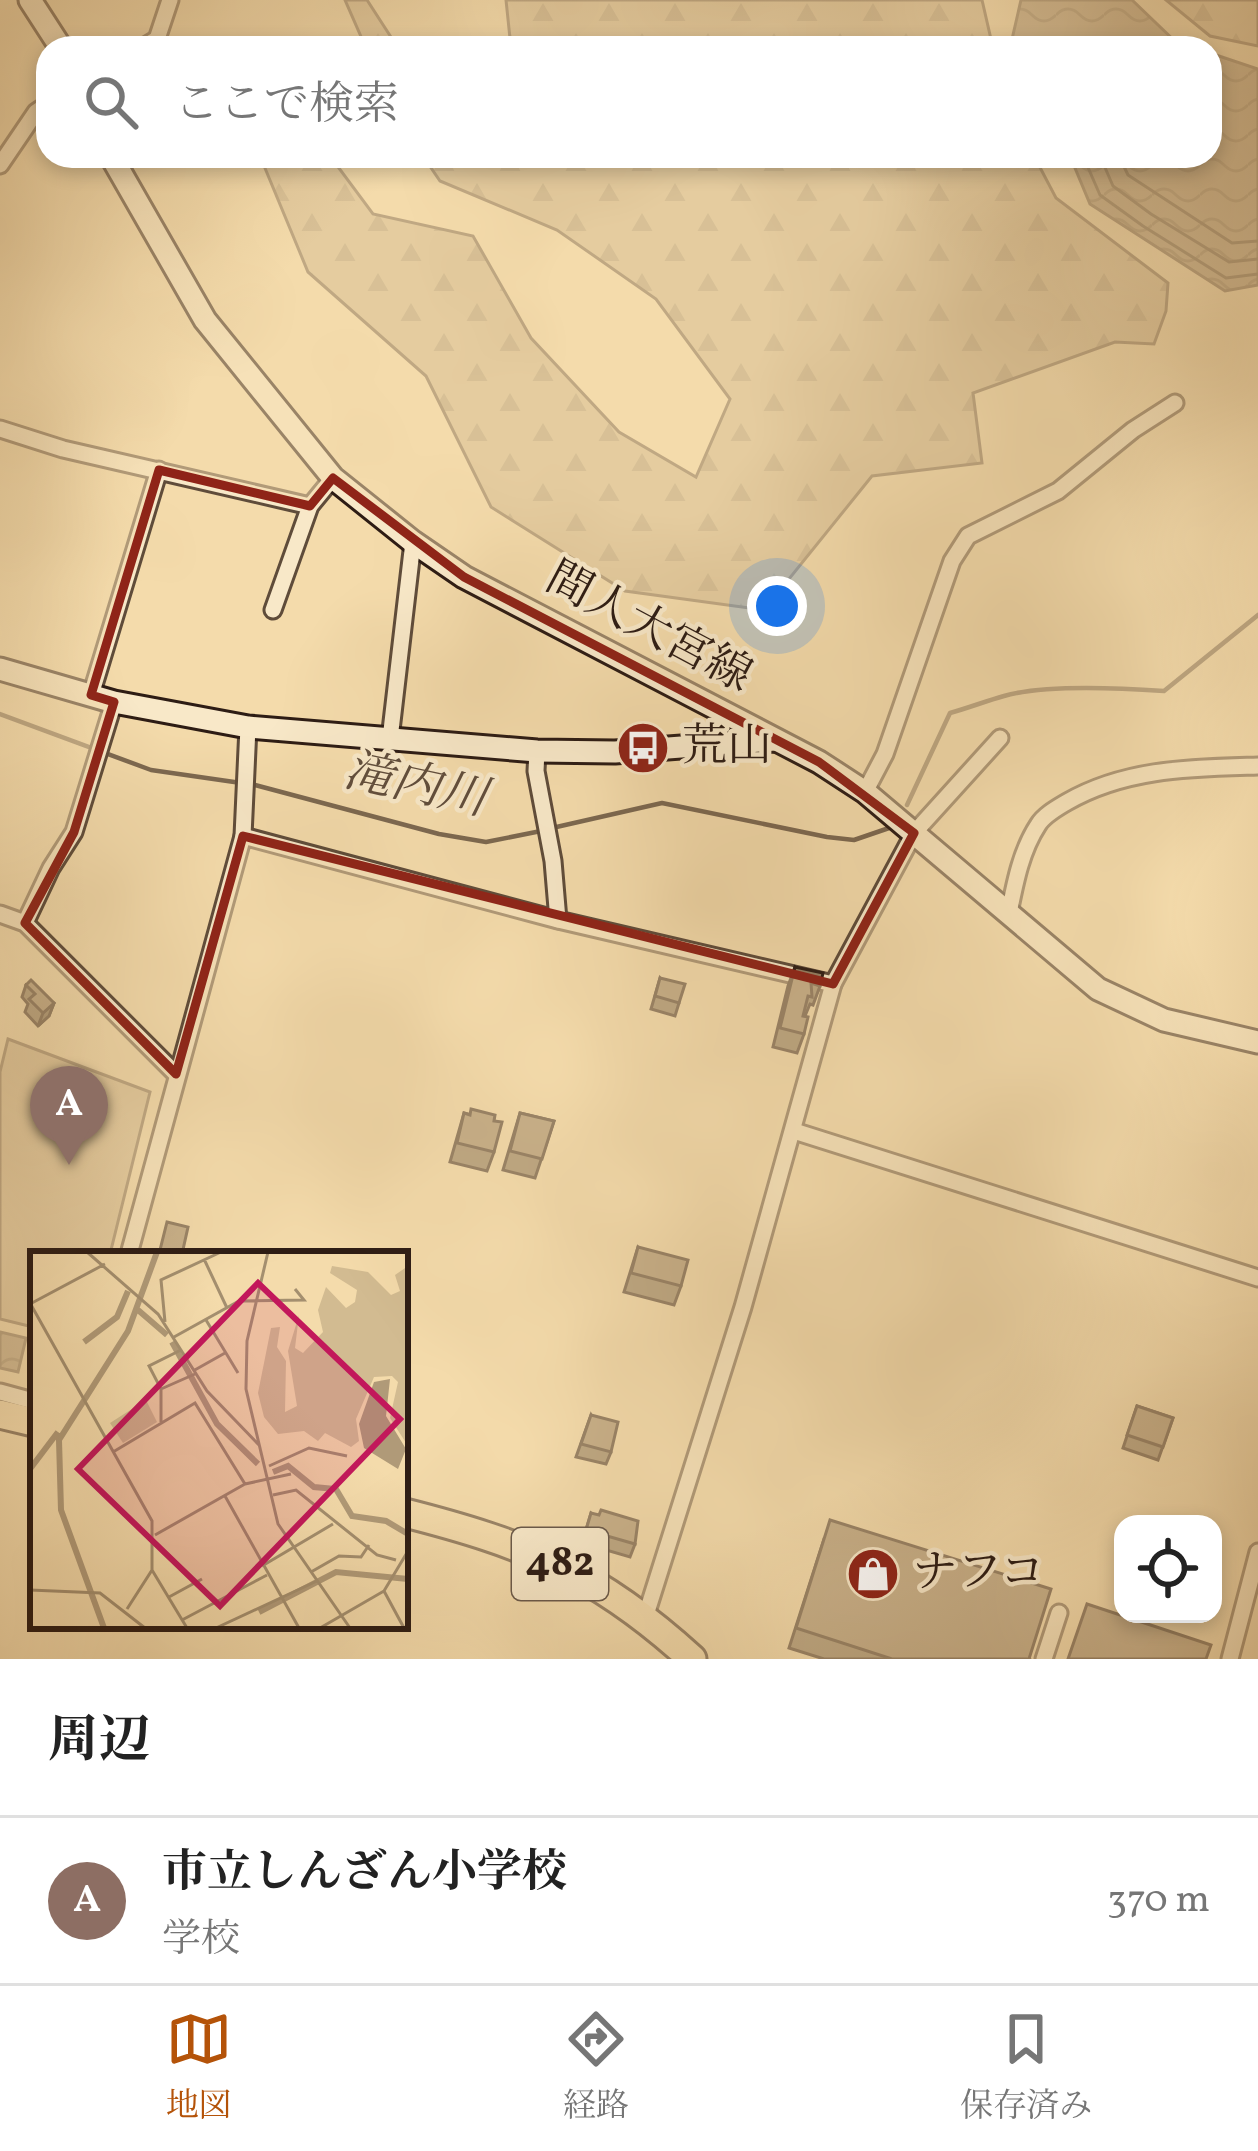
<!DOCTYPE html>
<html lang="ja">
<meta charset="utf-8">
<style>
:root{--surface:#fff;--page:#f6f6f6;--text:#222;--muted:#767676;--line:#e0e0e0;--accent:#b45309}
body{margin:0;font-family:Vollkorn,"Noto Serif JP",serif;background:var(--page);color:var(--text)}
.controls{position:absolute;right:36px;bottom:36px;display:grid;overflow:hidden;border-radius:24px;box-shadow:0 6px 18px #0003}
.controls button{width:108px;height:108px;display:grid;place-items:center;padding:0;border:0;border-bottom:3px solid var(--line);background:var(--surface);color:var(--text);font:60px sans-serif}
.you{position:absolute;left:777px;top:606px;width:42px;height:42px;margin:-30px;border:9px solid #fff;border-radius:50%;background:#1a73e8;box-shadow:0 0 0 18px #1a73e833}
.badge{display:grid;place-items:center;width:78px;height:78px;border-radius:50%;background:var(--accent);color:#fff;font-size:39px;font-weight:700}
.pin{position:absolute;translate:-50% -99px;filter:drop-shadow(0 3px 6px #0008)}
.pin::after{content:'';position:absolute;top:63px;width:42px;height:36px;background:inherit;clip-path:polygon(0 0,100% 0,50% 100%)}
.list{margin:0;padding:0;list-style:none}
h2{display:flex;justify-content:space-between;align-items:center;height:156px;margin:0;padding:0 48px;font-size:51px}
h2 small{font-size:39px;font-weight:400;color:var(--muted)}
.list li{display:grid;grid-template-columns:78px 1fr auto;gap:36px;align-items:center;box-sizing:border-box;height:168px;padding:0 48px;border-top:3px solid var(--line)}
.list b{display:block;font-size:45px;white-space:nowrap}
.list p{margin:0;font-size:39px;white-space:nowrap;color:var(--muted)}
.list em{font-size:39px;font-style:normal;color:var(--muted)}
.icon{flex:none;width:66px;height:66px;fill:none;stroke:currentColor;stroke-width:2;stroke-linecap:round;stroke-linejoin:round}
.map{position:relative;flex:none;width:1258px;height:1659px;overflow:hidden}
.search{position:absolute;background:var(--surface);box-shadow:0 6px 18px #0003;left:36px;right:36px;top:36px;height:132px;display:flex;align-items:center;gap:30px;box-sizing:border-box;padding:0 42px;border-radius:36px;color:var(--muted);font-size:45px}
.sheet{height:324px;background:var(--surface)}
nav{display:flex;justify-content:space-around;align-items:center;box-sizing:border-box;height:168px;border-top:3px solid var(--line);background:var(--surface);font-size:33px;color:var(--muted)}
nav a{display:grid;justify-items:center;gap:6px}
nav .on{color:var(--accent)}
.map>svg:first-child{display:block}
</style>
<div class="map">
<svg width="1258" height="1659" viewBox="0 0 1258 1659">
<defs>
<pattern id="forest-firs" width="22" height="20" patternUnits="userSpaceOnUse" patternTransform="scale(3)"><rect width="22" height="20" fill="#d2bb91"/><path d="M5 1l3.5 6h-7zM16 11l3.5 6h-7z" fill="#b5a07c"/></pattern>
<pattern id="water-waves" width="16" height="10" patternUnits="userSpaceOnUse" patternTransform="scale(3)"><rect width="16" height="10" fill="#b09a78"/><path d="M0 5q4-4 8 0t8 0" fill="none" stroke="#907d61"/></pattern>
</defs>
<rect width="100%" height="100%" fill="#f4dbab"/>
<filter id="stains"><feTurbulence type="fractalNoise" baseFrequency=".00167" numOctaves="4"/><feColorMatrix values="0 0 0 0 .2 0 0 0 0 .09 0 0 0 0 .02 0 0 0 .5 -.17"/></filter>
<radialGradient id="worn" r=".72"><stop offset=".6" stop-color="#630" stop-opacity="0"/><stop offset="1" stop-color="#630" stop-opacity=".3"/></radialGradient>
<g fill="url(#forest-firs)" stroke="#806c52" stroke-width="3">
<path d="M 345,0 L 367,0 L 398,48 L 366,48 Z"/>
<path d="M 506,0 L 982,0 L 993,48 L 511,48 Z"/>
<path d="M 1166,0 L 1258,0 L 1258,46 L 1210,36 Z"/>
<path d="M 260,156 L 330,156 L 373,214 L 473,236 L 531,338 L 619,432 L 696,477 L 730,399 L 656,299 L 557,230 L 440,181 L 423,156 L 1034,156 L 1056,198 L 1168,283 L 1166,311 L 1154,344 L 1115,342 L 973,393 L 982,463 L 872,476 L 764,610 L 625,591 L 491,507 L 426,376 L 308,272 Z"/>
</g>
<path fill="#d2bb91" stroke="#806c52" stroke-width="3" d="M 8,1039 L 150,1092 L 110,1254 L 33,1254 L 33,1327 L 0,1319 L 0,1072 Z"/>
<g fill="url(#water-waves)" stroke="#7c6850" stroke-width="3">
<path d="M 1021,0 L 1132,0 L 1182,48 L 1010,48 Z"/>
<path d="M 1210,53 L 1258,69 L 1258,285 L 1225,291 L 1090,204 L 1070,156 L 1210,156 Z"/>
<path d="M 0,1332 L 26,1338 L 18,1372 L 0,1368 Z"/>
</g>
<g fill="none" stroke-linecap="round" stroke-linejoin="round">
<g stroke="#6e5b46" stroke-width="3">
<path d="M 1083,156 L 1100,195 L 1143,226 L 1226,278 L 1258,274"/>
<path d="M 1100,156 L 1113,186 L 1151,214 L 1229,262 L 1258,259"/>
<path d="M 1119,156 L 1128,175 L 1232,243 L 1258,241"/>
</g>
<g stroke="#7c6850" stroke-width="4.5">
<path d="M 0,714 L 151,770 L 255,785 L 439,834 L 486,842 L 541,831"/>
<path d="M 907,805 L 950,713 C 968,708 986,701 1004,696 C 1045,684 1120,688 1164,691 L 1258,615"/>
<path d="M 552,828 L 662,803 L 827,837 L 854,840 L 892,827"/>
</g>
<g stroke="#5f4c3a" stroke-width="21">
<g id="street">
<path d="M 142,48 L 157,39 L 170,0"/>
<path d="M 0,165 L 36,112 L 48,104"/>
<path d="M 0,429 L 63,449 L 310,506"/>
<path d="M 273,610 L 310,506 L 333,478"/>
<path d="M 91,695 L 159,470"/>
<path d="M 390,739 L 413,542"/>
<path d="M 537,751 L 536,771 L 553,861 L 558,920"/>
<path d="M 865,792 L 885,754 L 952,561 L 968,536 L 1058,491 L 1133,430 L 1175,403"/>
<path d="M 243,836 L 248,727"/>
<path d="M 1009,913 C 1015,883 1021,851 1038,825 C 1044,815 1057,808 1067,802 C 1126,768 1192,768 1258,766"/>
<path d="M 0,914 L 25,923 L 176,1074"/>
<path d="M 25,923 L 51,868 L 74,832 L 114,702"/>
<path d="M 794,1131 L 1258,1278"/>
<path d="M 129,1254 L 243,836 L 558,920 L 833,984 L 914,833 L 1000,738"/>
<path d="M 0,1392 L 33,1401"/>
<path d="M 645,1618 L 743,1307 L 833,984"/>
<path d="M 1044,1659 L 1059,1613"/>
<path d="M 1230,1659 L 1258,1552"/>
</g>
</g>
<g stroke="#2d1c14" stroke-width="27">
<g id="secondary">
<path d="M 30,0 L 61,48"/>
<path d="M 111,156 L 205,320 L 333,478 L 413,542 L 464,577 L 819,762 L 865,792 L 1098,989 L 1164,1020 L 1258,1042"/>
<path d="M 0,669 L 114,702 L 248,727 L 537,751 L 615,752 L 775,740"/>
</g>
</g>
<g stroke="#2d1c14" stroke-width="33">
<g id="highway">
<path d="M 0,1414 L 33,1422"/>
<path d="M 405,1513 C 527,1544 598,1573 692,1659"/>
</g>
</g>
<use href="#street" stroke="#f8e8c8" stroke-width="15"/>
<use href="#secondary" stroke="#f8e8c8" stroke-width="21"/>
<use href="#highway" stroke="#f4dbab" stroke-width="27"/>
</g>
<g fill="#7f6d55" stroke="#2d1c14" stroke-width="3">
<path d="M 795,967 L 820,986 L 813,1005 L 810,1004 L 805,1016 L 804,1034 L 797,1053 L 773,1047 L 788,986 Z"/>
<path d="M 660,978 L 679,1003 L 675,1016 L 651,1009 Z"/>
<path d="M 26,985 L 54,1003 L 49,1016 L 38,1026 L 25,1012 L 28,1004 L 22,997 Z"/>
<path d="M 464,1113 L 494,1121 L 494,1152 L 487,1171 L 450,1162 Z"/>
<path d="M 520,1113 L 554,1121 L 535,1178 L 503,1170 Z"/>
<path d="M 638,1247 L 681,1286 L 674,1305 L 624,1292 Z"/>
<path d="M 1137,1406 L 1173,1418 L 1158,1460 L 1123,1448 Z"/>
<path d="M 591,1415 L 611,1452 L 606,1464 L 576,1457 Z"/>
<path d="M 591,1513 L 635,1544 L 630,1557 L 582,1543 Z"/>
<path d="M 824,1539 L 1029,1659 L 824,1659 L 789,1648 Z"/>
</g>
<path fill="#685945" stroke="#2d1c14" stroke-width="3" d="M 54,1003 L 49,1016 L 38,1026 L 43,1013 Z"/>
<g fill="#947f63" stroke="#2d1c14" stroke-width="3">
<path d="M 795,967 L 823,973 L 820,986 L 811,983 L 812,997 L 808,996 L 803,1016 L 808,1017 L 804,1034 L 780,1028 Z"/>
<path d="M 660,978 L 685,984 L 679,1003 L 655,996 Z"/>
<path d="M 31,980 L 54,1003 L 43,1013 L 29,999 L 35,994 L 26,985 Z"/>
<path d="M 471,1109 L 495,1115 L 494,1121 L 502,1122 L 494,1152 L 457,1143 L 464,1113 L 470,1115 Z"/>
<path d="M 520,1113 L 554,1121 L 542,1159 L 510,1151 Z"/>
<path d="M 167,1222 L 188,1227 L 182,1254 L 159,1254 Z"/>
<path d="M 638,1247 L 688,1260 L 681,1286 L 631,1273 Z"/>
<path d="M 1137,1406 L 1173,1418 L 1163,1447 L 1127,1435 Z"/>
<path d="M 591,1415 L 618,1422 L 611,1452 L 581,1444 Z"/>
<path d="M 601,1510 L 638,1521 L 635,1544 L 586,1530 L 591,1513 L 599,1515 Z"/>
<path d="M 830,1520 L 1051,1589 L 1029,1659 L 892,1659 L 796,1628 Z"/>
<path d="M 1087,1604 L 1211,1645 L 1206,1659 L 1068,1659 Z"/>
</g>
<path d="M0 0H1258V1659H0ZM 159,470 L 310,506 L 333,478 L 464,577 L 819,762 L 914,833 L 833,984 L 243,836 L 176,1074 L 25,923 L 74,832 L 114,702 L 91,695 Z" fill="#f4dbab" fill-opacity=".55" fill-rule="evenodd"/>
<path fill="none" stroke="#8f2418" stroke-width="9" stroke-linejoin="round" d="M 159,470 L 310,506 L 333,478 L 464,577 L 819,762 L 914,833 L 833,984 L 243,836 L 176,1074 L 25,923 L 74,832 L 114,702 L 91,695 Z"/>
<defs>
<g id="bus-disc" transform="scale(2.7)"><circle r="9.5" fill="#8f2418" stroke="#f8e8c8"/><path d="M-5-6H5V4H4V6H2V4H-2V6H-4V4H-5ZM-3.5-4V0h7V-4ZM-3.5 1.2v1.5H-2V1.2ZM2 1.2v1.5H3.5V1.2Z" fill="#fff"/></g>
<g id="shop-disc" transform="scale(2.7)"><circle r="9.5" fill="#8f2418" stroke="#f8e8c8"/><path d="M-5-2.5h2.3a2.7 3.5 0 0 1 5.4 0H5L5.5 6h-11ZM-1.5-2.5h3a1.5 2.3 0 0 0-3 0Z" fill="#fff"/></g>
</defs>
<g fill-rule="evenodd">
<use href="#bus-disc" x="643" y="748"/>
<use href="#shop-disc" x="873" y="1574"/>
</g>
<g text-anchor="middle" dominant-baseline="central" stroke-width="9" stroke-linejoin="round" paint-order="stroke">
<rect fill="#f8e8c8" stroke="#6a594a" stroke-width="3" x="512" y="1528" width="96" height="72" rx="9"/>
<g font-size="42" font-weight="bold" fill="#2d1c14">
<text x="560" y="1564">482</text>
</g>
<g font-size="45" fill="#2d1c14" stroke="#f8e8c8">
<text transform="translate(648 629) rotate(28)">間人大宮線</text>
</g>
<g font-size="45" fill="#2d1c14" stroke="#f8e8c8" text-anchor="start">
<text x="682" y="748">荒山</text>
<text x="912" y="1574">ナフコ</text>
</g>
<g font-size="48" font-style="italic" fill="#614e3c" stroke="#f8e8c8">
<text transform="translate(415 787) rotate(12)">滝内川</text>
</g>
</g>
<g transform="translate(30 1251)">
<rect width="378" height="378" fill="#f4dbab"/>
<path d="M 302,15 L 338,21 L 361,44 L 370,40 L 365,24 L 378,15 L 378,195 L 360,167 L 368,131 L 362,125 L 344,126 L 326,168 L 329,190 L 321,196 L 295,182 L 288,190 L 274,180 L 248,183 L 234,166 L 228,142 L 241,77 L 250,76 L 247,96 L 256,110 L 255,161 L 267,155 L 258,100 L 269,64 L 265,97 L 273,102 L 293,81 L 288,59 L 296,36 L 316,57 L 325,51 L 327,39 L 300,22 Z" fill="#d2bb91"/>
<path d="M 116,149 L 127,171 L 93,192 L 80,172 Z" fill="#d2bb91"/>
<path d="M 360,128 L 356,165 L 376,198 L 368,218 L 334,197 L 329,173 L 344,131 Z" fill="#b09a78"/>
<path fill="none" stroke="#b09a78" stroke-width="6" d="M 108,59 L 137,84M 54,91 L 87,66 L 98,40M 142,91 L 187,173 L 228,213M 0,218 L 28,181M 243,221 L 258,215 L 284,236 L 306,238 L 322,265 L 356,270 L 378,283M 229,361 L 306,321 L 378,328M 74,377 L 31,259 L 29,189 L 98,80 L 127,1"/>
<path fill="none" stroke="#a48f6f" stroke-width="3" d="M 57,1 L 128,63 L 177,140 L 229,194M 238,1 L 217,90 L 216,138 L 248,273 L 320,377M 174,8 L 197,57M 0,52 L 122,270 L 122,319 L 97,358M 0,53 L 75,13M 176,69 L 208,122M 135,71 L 131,29 L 191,1M 144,86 L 209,50 L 274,49 L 265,38M 163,120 L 195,102M 131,138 L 165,123M 131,171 L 131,138 L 119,115 L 151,99M 83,201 L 165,152 L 215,233 L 261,223M 239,215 L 279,197 L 317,205M 243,244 L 266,239 L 347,304 L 366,309M 195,245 L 269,377M 125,284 L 215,233M 232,315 L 303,273M 122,319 L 157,377M 281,321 L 309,305 L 331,306 L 339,294M 0,339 L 70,342 L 115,377M 354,340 L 374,377M 139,346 L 172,328M 152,369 L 237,324M 186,377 L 287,330M 290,377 L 354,340 L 378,300"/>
<path fill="#c2185b" fill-opacity="0.15" stroke="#c2185b" stroke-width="6" d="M 228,32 L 370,168 L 190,355 L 48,218 Z"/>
<rect width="378" height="378" fill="none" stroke="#2d1c14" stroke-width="6"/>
</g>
<rect width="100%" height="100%" filter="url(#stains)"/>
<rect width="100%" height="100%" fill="url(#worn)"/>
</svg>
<div class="controls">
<button><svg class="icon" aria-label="locate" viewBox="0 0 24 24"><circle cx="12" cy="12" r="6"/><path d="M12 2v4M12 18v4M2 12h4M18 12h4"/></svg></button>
</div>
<div class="you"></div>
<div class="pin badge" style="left:69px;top:1165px;background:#8d6e63">A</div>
<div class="search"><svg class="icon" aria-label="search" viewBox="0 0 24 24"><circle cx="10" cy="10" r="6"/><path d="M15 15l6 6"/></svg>ここで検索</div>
</div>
<section class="sheet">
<h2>周辺<small></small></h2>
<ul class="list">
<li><span class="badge" style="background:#8d6e63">A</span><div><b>市立しんざん小学校</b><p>学校</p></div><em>370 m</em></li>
</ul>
</section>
<nav>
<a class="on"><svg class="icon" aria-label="map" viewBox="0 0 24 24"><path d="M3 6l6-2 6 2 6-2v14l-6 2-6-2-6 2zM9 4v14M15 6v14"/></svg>地図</a>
<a><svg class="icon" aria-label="directions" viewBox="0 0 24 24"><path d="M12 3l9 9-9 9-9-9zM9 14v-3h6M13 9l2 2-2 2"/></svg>経路</a>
<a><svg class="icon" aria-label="saved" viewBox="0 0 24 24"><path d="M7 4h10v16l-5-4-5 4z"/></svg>保存済み</a>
</nav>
